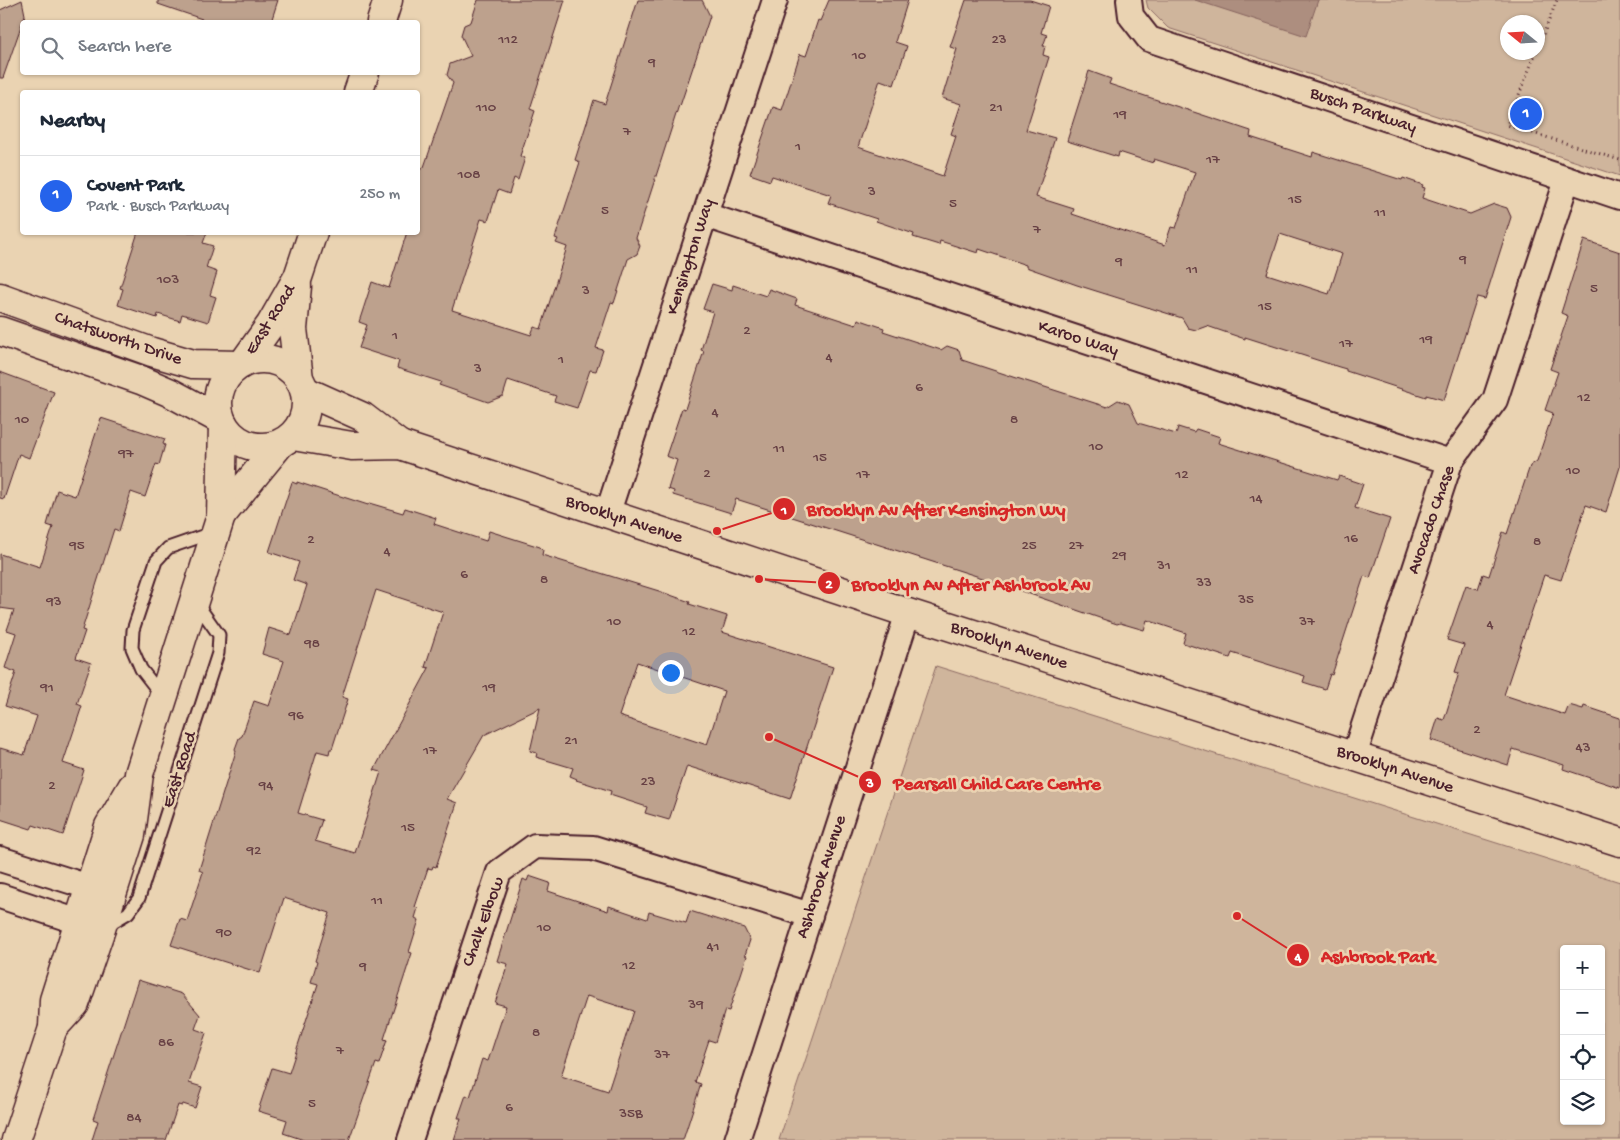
<!DOCTYPE html>
<meta charset="utf-8">
<style>
:root{--surface:#fff;--page:#f2f2f3;--text:#1f2937;--muted:#747a83;--line:#e0e1e3;--accent:#2563eb}
body{margin:0;font-family:"Gochi Hand",sans-serif;background:var(--page);color:var(--text)}
.controls{position:absolute;right:15px;bottom:15px;display:grid;overflow:hidden;border-radius:5px;box-shadow:0 1px 4px #0004}
.controls button{width:45px;height:45px;display:grid;place-items:center;padding:0;border:0;border-bottom:1px solid var(--line);background:var(--surface);color:var(--text);font:25px sans-serif}
.compass{position:absolute;left:1500px;top:15px;width:45px;height:45px;border-radius:50%;background:var(--surface);box-shadow:0 1px 4px #0004;rotate:288deg}
.you{position:absolute;left:670px;top:672px;width:18px;height:18px;margin:-12px;border:4px solid #fff;border-radius:50%;background:#1a73e8;box-shadow:0 0 0 8px #1a73e833}
.badge{display:grid;place-items:center;width:32px;height:32px;border-radius:50%;background:var(--accent);color:#fff;font-size:16px;font-weight:700}
.pin{position:absolute;translate:-50% -50%;border:2px solid #fff;box-shadow:0 1px 5px #0006}
.list{margin:0;padding:0;list-style:none}
h2{display:flex;justify-content:space-between;align-items:center;height:65px;margin:0;padding:0 20px;font-size:21px}
h2 small{font-size:16px;font-weight:400;color:var(--muted)}
.list li{display:grid;grid-template-columns:32px 1fr auto;gap:15px;align-items:center;box-sizing:border-box;height:80px;padding:0 20px;border-top:1px solid var(--line)}
.list b{display:block;font-size:19px;white-space:nowrap}
.list p{margin:0;font-size:16px;white-space:nowrap;color:var(--muted)}
.list em{font-size:16px;font-style:normal;color:var(--muted)}
.icon{flex:none;width:28px;height:28px;fill:none;stroke:currentColor;stroke-width:2;stroke-linecap:round;stroke-linejoin:round}
.map{position:relative;flex:none;width:1620px;height:1140px;overflow:hidden}
.search{position:absolute;background:var(--surface);box-shadow:0 1px 4px #0004;left:20px;top:20px;width:400px;height:55px;display:flex;align-items:center;gap:12px;box-sizing:border-box;padding:0 18px;border-radius:5px;color:var(--muted);font-size:19px}
.panel{position:absolute;background:var(--surface);box-shadow:0 1px 4px #0004;left:20px;top:90px;width:400px;height:145px;border-radius:5px}
.map>svg:first-child{display:block}
</style>
<div class="map">
<svg width="1620" height="1140" viewBox="0 0 1620 1140">
<rect width="100%" height="100%" fill="#ead3b2"/>
<filter id="ink" filterUnits="userSpaceOnUse"><feTurbulence type="fractalNoise" baseFrequency=".02" numOctaves="2"/><feDisplacementMap in="SourceGraphic" scale="10" xChannelSelector="R" yChannelSelector="G"/><feConvolveMatrix kernelMatrix="1 2 1 2 8 2 1 2 1" color-interpolation-filters="sRGB"/></filter>
<g filter="url(#ink)">
<g fill="#cfb59c" stroke="#8c6a64" fill-rule="evenodd">
<path d="M 1146,0 L 1620,0 L 1620,176 L 1168,28 L 1148,8 ZM 1508,22 L 1538,22 L 1538,52 L 1508,52 Z"/>
<path d="M 936,666 L 1620,882 L 1620,1140 L 779,1140 ZM 1564,949 L 1601,949 L 1601,1121 L 1564,1121 Z"/>
</g>
<path fill="#ad8e7f" stroke="#85625d" d="M 1195,0 L 1318,0 L 1306,36 Z"/>
<g fill="#bda18d" stroke="#4a1f2b" fill-rule="evenodd">
<path d="M 22,0 L 25,15 L 3,78 L 0,78 L 0,10 Z"/>
<path d="M 158,0 L 278,0 L 271,22 L 201,22 L 202,19 L 158,4 Z"/>
<path d="M 478,0 L 565,0 L 530,109 L 535,111 L 520,156 L 525,158 L 518,180 L 514,178 L 509,194 L 498,190 L 488,221 L 481,219 L 452,310 L 531,335 L 534,327 L 541,329 L 567,247 L 556,243 L 558,239 L 555,238 L 580,162 L 575,160 L 594,100 L 605,104 L 638,0 L 702,0 L 710,16 L 680,106 L 679,105 L 636,238 L 640,246 L 637,254 L 628,259 L 614,303 L 611,302 L 596,348 L 603,350 L 596,371 L 590,370 L 577,408 L 554,401 L 556,396 L 508,380 L 503,396 L 488,402 L 439,385 L 441,382 L 397,368 L 399,361 L 359,348 L 367,325 L 359,322 L 372,282 L 389,288 L 407,232 L 418,232 L 418,171 L 424,167 L 453,83 L 447,75 L 450,64 L 471,56 L 461,35 L 464,25 L 471,22 Z"/>
<path d="M 829,0 L 908,0 L 895,42 L 907,46 L 894,85 L 880,80 L 858,147 L 943,176 L 956,136 L 951,134 L 961,104 L 942,98 L 957,49 L 950,47 L 966,0 L 1030,0 L 1049,6 L 1041,33 L 1047,35 L 1043,46 L 1045,46 L 1043,55 L 1049,57 L 1026,130 L 1055,138 L 1036,197 L 1074,209 L 1072,214 L 1165,245 L 1171,227 L 1176,228 L 1195,172 L 1154,159 L 1153,163 L 1119,152 L 1118,157 L 1067,141 L 1089,71 L 1111,79 L 1109,84 L 1251,131 L 1250,137 L 1312,157 L 1313,152 L 1402,180 L 1403,178 L 1423,185 L 1422,187 L 1425,188 L 1422,198 L 1470,214 L 1494,204 L 1507,208 L 1511,217 L 1485,299 L 1477,297 L 1444,400 L 1426,395 L 1426,397 L 1346,371 L 1346,369 L 1339,367 L 1245,337 L 1245,339 L 1207,326 L 1196,330 L 1188,328 L 1182,318 L 1077,285 L 1026,267 L 1026,265 L 979,249 L 978,253 L 940,241 L 939,245 L 913,237 L 914,234 L 876,221 L 877,219 L 828,203 L 831,195 L 772,176 L 770,181 L 750,174 L 773,107 L 782,110 L 800,54 L 806,56 L 818,20 L 820,21 ZM 1280,234 L 1342,254 L 1329,294 L 1267,274 Z"/>
<path d="M 138,232 L 207,232 L 203,243 L 213,246 L 206,268 L 217,272 L 210,295 L 216,297 L 208,322 L 182,314 L 180,321 L 158,314 L 157,318 L 118,305 L 123,289 L 120,288 Z"/>
<path d="M 1584,240 L 1620,252 L 1620,467 L 1606,512 L 1586,505 L 1561,580 L 1544,575 L 1504,695 L 1565,715 L 1569,705 L 1583,709 L 1584,706 L 1620,718 L 1620,788 L 1563,769 L 1564,765 L 1513,749 L 1508,765 L 1431,740 L 1438,718 L 1444,720 L 1459,673 L 1455,672 L 1464,645 L 1447,640 L 1466,585 L 1478,589 L 1483,574 L 1489,576 L 1503,532 L 1507,534 L 1530,466 L 1537,461 L 1553,413 L 1545,410 L 1558,372 L 1550,369 L 1568,316 L 1561,313 Z"/>
<path d="M 712,284 L 732,290 L 733,285 L 766,296 L 769,289 L 797,299 L 795,305 L 856,325 L 858,319 L 884,328 L 883,331 L 941,350 L 947,346 L 959,350 L 962,360 L 1026,381 L 1107,407 L 1118,400 L 1129,404 L 1138,423 L 1176,434 L 1178,427 L 1194,432 L 1196,429 L 1220,437 L 1218,443 L 1337,480 L 1339,476 L 1363,484 L 1355,508 L 1390,519 L 1370,578 L 1364,576 L 1332,675 L 1330,674 L 1325,689 L 1303,682 L 1305,676 L 1232,653 L 1230,658 L 1183,643 L 1186,633 L 1147,620 L 1144,630 L 1120,623 L 1117,624 L 992,581 L 736,499 L 731,513 L 673,495 L 674,491 L 668,489 L 677,460 L 666,456 L 682,408 L 685,409 L 704,351 L 701,350 L 713,312 L 703,309 Z"/>
<path d="M 0,372 L 54,392 L 29,458 L 19,454 L 4,499 L 0,498 Z"/>
<path d="M 101,418 L 165,439 L 163,444 L 165,445 L 159,465 L 156,464 L 145,497 L 131,492 L 119,531 L 114,529 L 82,630 L 85,631 L 76,658 L 91,663 L 77,704 L 82,706 L 63,763 L 84,770 L 63,835 L 33,825 L 31,829 L 0,819 L 0,748 L 24,755 L 37,716 L 5,706 L 16,672 L 5,668 L 16,633 L 7,630 L 14,610 L 0,608 L 0,554 L 40,567 L 53,527 L 47,525 L 57,490 L 75,496 Z"/>
<path d="M 292,482 L 297,484 L 297,482 L 368,505 L 369,503 L 403,513 L 405,508 L 436,518 L 434,524 L 486,541 L 489,531 L 540,547 L 543,550 L 542,555 L 659,591 L 690,602 L 689,604 L 727,616 L 722,632 L 833,667 L 790,799 L 687,766 L 669,820 L 645,813 L 647,807 L 610,795 L 611,791 L 576,780 L 577,779 L 570,776 L 573,768 L 536,757 L 537,753 L 530,751 L 540,708 L 484,735 L 447,799 L 457,803 L 436,867 L 433,866 L 432,869 L 428,868 L 415,907 L 418,908 L 415,918 L 419,920 L 409,952 L 412,953 L 384,1039 L 387,1040 L 379,1064 L 376,1063 L 349,1140 L 304,1140 L 283,1133 L 287,1120 L 258,1111 L 272,1068 L 289,1073 L 318,984 L 311,982 L 317,962 L 315,961 L 330,913 L 284,898 L 260,973 L 171,945 L 180,919 L 187,921 L 203,872 L 199,870 L 236,751 L 235,749 L 239,738 L 242,736 L 254,701 L 269,706 L 284,661 L 262,654 L 269,628 L 291,635 L 307,585 L 293,580 L 299,562 L 269,552 ZM 376,590 L 443,612 L 425,667 L 429,668 L 374,770 L 381,772 L 355,853 L 315,841 L 322,820 L 298,813 L 317,751 L 329,754 L 330,749 L 332,749 L 348,699 L 342,697 ZM 637,662 L 724,691 L 707,745 L 619,716 Z"/>
<path d="M 529,876 L 550,883 L 548,891 L 608,911 L 609,906 L 647,919 L 649,912 L 686,923 L 690,911 L 744,928 L 750,940 L 745,955 L 747,956 L 729,1011 L 725,1010 L 715,1042 L 709,1040 L 695,1082 L 701,1084 L 683,1140 L 454,1140 L 461,1118 L 458,1118 L 466,1095 L 470,1097 L 482,1059 L 488,1061 L 506,1006 L 495,1003 L 508,964 L 497,961 L 523,879 L 527,881 ZM 587,996 L 634,1011 L 608,1091 L 561,1076 Z"/>
<path d="M 138,980 L 182,994 L 200,1015 L 195,1029 L 206,1033 L 189,1083 L 202,1087 L 195,1108 L 183,1104 L 182,1106 L 178,1105 L 166,1140 L 92,1140 L 98,1121 L 93,1119 Z"/>
</g>
<g fill="none" stroke-linecap="round" stroke-linejoin="round">
<g stroke="#4a1f2b" stroke-width="15">
<g id="service">
<path d="M 162,696 L 141,669 L 132,648 L 133,630 L 156,561 L 168,548 L 214,532"/>
<path d="M 106,926 L 128,913 L 139,898 L 218,653 L 219,635 L 195,601"/>
</g>
</g>
<g stroke="#4a1f2b" stroke-width="28">
<g id="minor">
<path d="M 1129,0 L 1131,16 L 1149,39 L 1620,197"/>
<path d="M 705,215 L 1450,462"/>
<path d="M 607,515 L 775,0"/>
<path d="M 1354,756 L 1450,462 L 1495,400 L 1567,180"/>
<path d="M 0,859 L 108,893"/>
<path d="M 0,896 L 97,928"/>
<path d="M 410,1140 L 499,872 L 535,846 L 593,848 L 810,915"/>
<path d="M 737,1140 L 908,613"/>
</g>
</g>
<g stroke="#4a1f2b" stroke-width="31">
<g id="tertiary">
<path d="M 381,22 L 388,0"/>
<path d="M 358,92 L 365,72"/>
<path d="M 297,286 L 293,329 L 299,379"/>
<path d="M 0,297 L 152,352 L 193,364 L 239,365"/>
<path d="M 0,331 L 141,380 L 171,393 L 221,420"/>
<circle cx="262" cy="403" r="44"/>
<path d="M 244,362 L 271,324 L 298,277 L 313,232"/>
<path d="M 305,391 L 363,417 L 400,445"/>
<path d="M 293,436 L 352,446 L 400,445 L 908,613 L 1620,842"/>
<path d="M 221,516 L 280,444"/>
<path d="M 53,1028 L 75,1004 L 101,929 L 131,835 L 139,774 L 221,516 L 223,424"/>
<path d="M 16,1140 L 53,1028 L 54,1000 L 109,826 L 132,787"/>
</g>
</g>
<g stroke="#4a1f2b" stroke-width="3" stroke-dasharray="1 4" stroke-linecap="butt">
<path d="M 1538,48 L 1557,0"/>
<path d="M 1536,52 L 1507,125 L 1620,160"/>
</g>
<use href="#service" stroke="#ead3b2" stroke-width="11"/>
<use href="#minor" stroke="#ead3b2" stroke-width="24"/>
<use href="#tertiary" stroke="#ead3b2" stroke-width="28"/>
</g>
</g>
<g text-anchor="middle" dominant-baseline="central" stroke-width="5" stroke-linejoin="round" paint-order="stroke">
<g font-size="15" fill="#674044">
<text x="508" y="40">112</text>
<text x="999" y="40">23</text>
<text x="859" y="56">10</text>
<text x="652" y="63">9</text>
<text x="486" y="108">110</text>
<text x="996" y="108">21</text>
<text x="1120" y="115">19</text>
<text x="627" y="132">7</text>
<text x="798" y="147">1</text>
<text x="1213" y="160">17</text>
<text x="469" y="175">108</text>
<text x="872" y="192">3</text>
<text x="1295" y="200">15</text>
<text x="953" y="204">5</text>
<text x="605" y="211">5</text>
<text x="1380" y="213">11</text>
<text x="1037" y="230">7</text>
<text x="1463" y="260">9</text>
<text x="1119" y="262">9</text>
<text x="1192" y="270">11</text>
<text x="168" y="280">103</text>
<text x="1594" y="289">5</text>
<text x="586" y="291">3</text>
<text x="1265" y="307">15</text>
<text x="747" y="331">2</text>
<text x="395" y="336">1</text>
<text x="1426" y="340">19</text>
<text x="1346" y="344">17</text>
<text x="829" y="358">4</text>
<text x="561" y="360">1</text>
<text x="478" y="369">3</text>
<text x="919" y="388">6</text>
<text x="1584" y="398">12</text>
<text x="715" y="413">4</text>
<text x="22" y="420">10</text>
<text x="1014" y="420">8</text>
<text x="1096" y="447">10</text>
<text x="779" y="449">11</text>
<text x="126" y="454">97</text>
<text x="820" y="458">15</text>
<text x="1573" y="471">10</text>
<text x="707" y="474">2</text>
<text x="863" y="475">17</text>
<text x="1182" y="475">12</text>
<text x="1256" y="499">14</text>
<text x="1351" y="539">16</text>
<text x="311" y="540">2</text>
<text x="1537" y="542">8</text>
<text x="77" y="546">95</text>
<text x="1029" y="546">25</text>
<text x="1076" y="546">27</text>
<text x="387" y="552">4</text>
<text x="1119" y="556">29</text>
<text x="1164" y="566">31</text>
<text x="464" y="575">6</text>
<text x="544" y="580">8</text>
<text x="1204" y="583">33</text>
<text x="1246" y="600">35</text>
<text x="54" y="602">93</text>
<text x="614" y="622">10</text>
<text x="1307" y="622">37</text>
<text x="1490" y="625">4</text>
<text x="689" y="632">12</text>
<text x="312" y="644">98</text>
<text x="47" y="688">91</text>
<text x="489" y="688">19</text>
<text x="296" y="716">96</text>
<text x="1477" y="730">2</text>
<text x="571" y="741">21</text>
<text x="1583" y="748">43</text>
<text x="430" y="751">17</text>
<text x="648" y="782">23</text>
<text x="52" y="786">2</text>
<text x="266" y="786">94</text>
<text x="408" y="828">15</text>
<text x="254" y="851">92</text>
<text x="377" y="901">11</text>
<text x="544" y="928">10</text>
<text x="224" y="933">90</text>
<text x="713" y="947">41</text>
<text x="629" y="966">12</text>
<text x="363" y="967">9</text>
<text x="696" y="1005">39</text>
<text x="536" y="1033">8</text>
<text x="166" y="1043">86</text>
<text x="340" y="1051">7</text>
<text x="662" y="1055">37</text>
<text x="312" y="1104">5</text>
<text x="509" y="1108">6</text>
<text x="631" y="1114">35B</text>
<text x="134" y="1118">84</text>
</g>
<g font-size="18" fill="#4a1f2b" stroke="#ead3b2">
<text transform="translate(1363 111) rotate(19)">Busch Parkway</text>
<text transform="translate(691 257) rotate(-72)">Kensington Way</text>
<text transform="translate(271 320) rotate(-58)">East Road</text>
<text transform="translate(118 339) rotate(19)">Chatsworth Drive</text>
<text transform="translate(1078 339) rotate(18)">Karoo Way</text>
<text transform="translate(624 520) rotate(18)">Brooklyn Avenue</text>
<text transform="translate(1432 520) rotate(-71)">Avocado Chase</text>
<text transform="translate(1009 646) rotate(18)">Brooklyn Avenue</text>
<text transform="translate(180 770) rotate(-72)">East Road</text>
<text transform="translate(1395 770) rotate(18)">Brooklyn Avenue</text>
<text transform="translate(822 877) rotate(-72)">Ashbrook Avenue</text>
<text transform="translate(484 922) rotate(-70)">Chalk Elbow</text>
</g>
</g>
<path fill="none" stroke="#d62828" stroke-width="2" d="M717 531L784 509M759 579L829 583M769 737L870 782M1237 916L1298 955"/>
<g fill="#d62828" stroke="#ead3b2" stroke-width="2">
<circle cx="717" cy="531" r="5"/>
<circle cx="759" cy="579" r="5"/>
<circle cx="769" cy="737" r="5"/>
<circle cx="1237" cy="916" r="5"/>
<circle cx="784" cy="509" r="12"/>
<circle cx="829" cy="583" r="12"/>
<circle cx="870" cy="782" r="12"/>
<circle cx="1298" cy="955" r="12"/>
</g>
<g font-size="15" text-anchor="middle" font-weight="bold" fill="#fff">
<text x="784" y="514">1</text>
<text x="829" y="588">2</text>
<text x="870" y="787">3</text>
<text x="1298" y="961">4</text>
</g>
<g font-size="19" text-anchor="middle" font-weight="bold" fill="#d62828" stroke="#ead3b2" stroke-width="5" stroke-linejoin="round" paint-order="stroke">
<text x="936" y="515">Brooklyn Av After Kensington Wy</text>
<text x="971" y="590">Brooklyn Av After Ashbrook Av</text>
<text x="997" y="789">Pearsall Child Care Centre</text>
<text x="1378" y="962">Ashbrook Park</text>
</g>
</svg>
<div class="controls">
<button>+</button>
<button>−</button>
<button><svg class="icon" aria-label="locate" viewBox="0 0 24 24"><circle cx="12" cy="12" r="6"/><path d="M12 2v4M12 18v4M2 12h4M18 12h4"/></svg></button>
<button><svg class="icon" aria-label="layers" viewBox="0 0 24 24"><path d="M12 4l9 5-9 5-9-5zM3 14l9 5 9-5"/></svg></button>
</div>
<svg class="compass" viewBox="-18 -18 36 36"><path d="M0-13l5 13h-10z" fill="#e53935"/><path d="M0 13l5-13h-10z" fill="#747a83"/></svg>
<div class="you"></div>
<div class="pin badge" style="left:1526px;top:114px">1</div>
<div class="search"><svg class="icon" aria-label="search" viewBox="0 0 24 24"><circle cx="10" cy="10" r="6"/><path d="M15 15l6 6"/></svg>Search here</div>
<section class="panel">
<h2>Nearby<small></small></h2>
<ul class="list">
<li><span class="badge">1</span><div><b>Covent Park</b><p>Park · Busch Parkway</p></div><em>250 m</em></li>
</ul>
</section>
</div>
